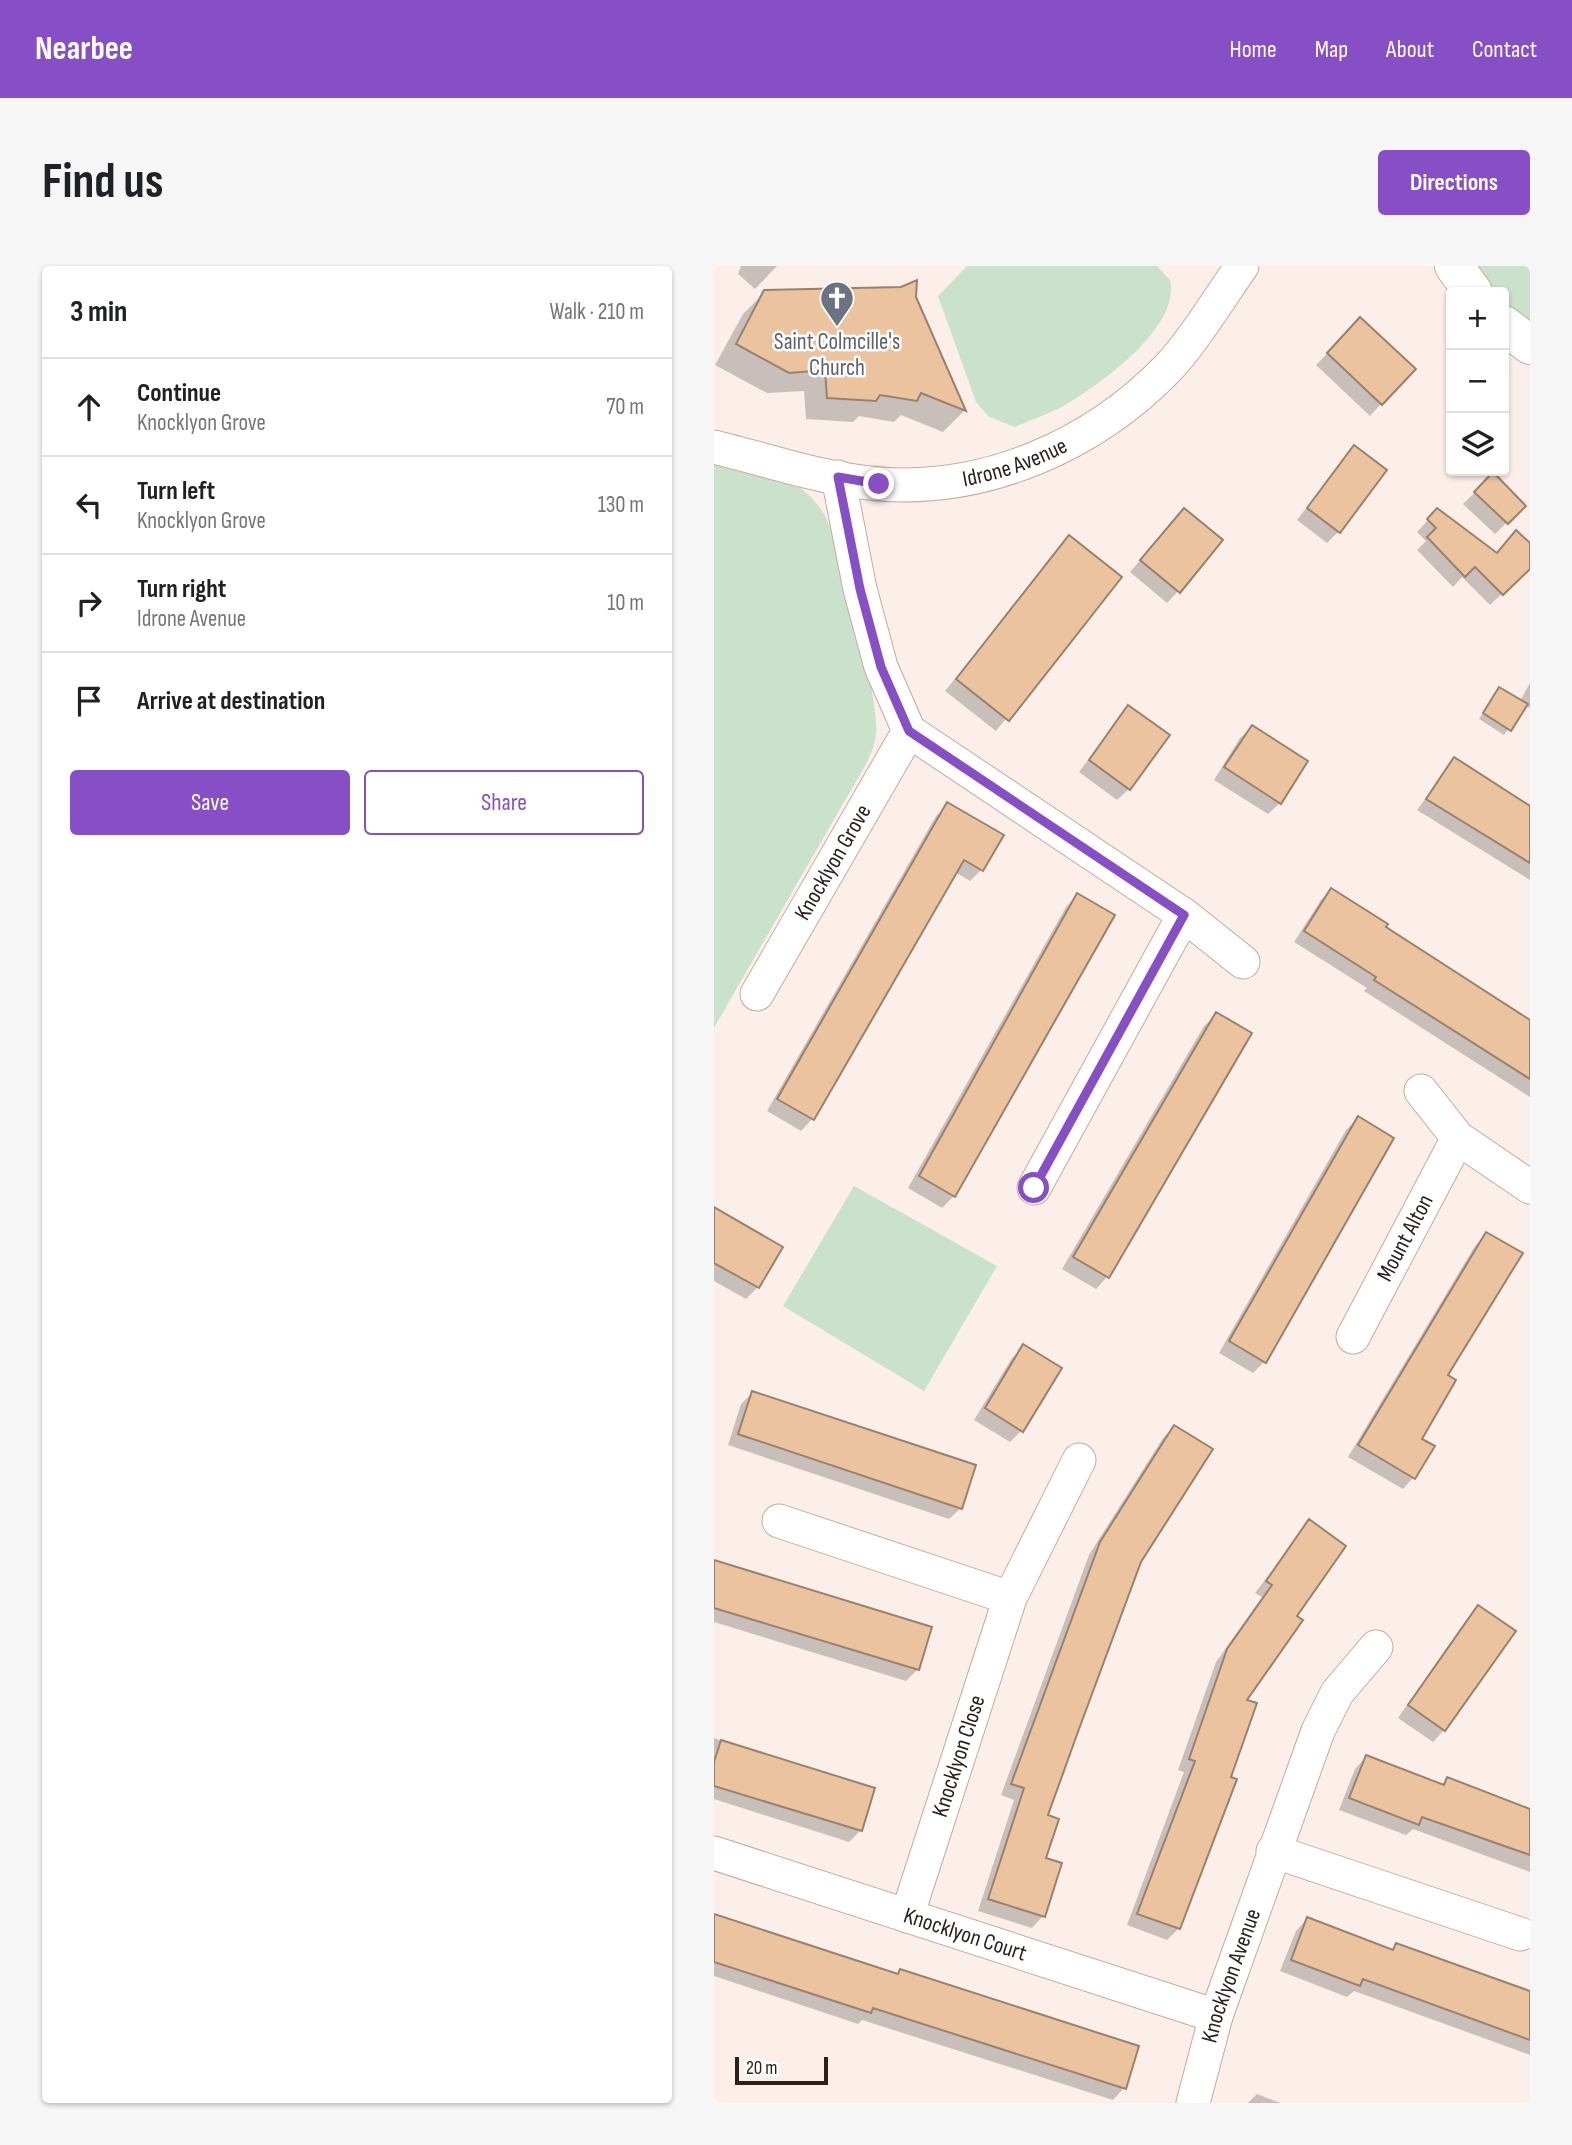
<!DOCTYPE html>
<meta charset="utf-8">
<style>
:root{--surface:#fff;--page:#f6f6f6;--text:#202124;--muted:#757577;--line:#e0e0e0;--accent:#874fc6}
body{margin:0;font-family:"Sofia Sans Condensed",sans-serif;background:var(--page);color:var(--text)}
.controls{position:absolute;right:21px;top:21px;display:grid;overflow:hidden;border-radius:7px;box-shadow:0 2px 5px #0004}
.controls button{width:63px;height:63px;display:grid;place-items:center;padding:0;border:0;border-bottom:2px solid var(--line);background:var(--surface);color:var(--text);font:35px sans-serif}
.scale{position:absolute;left:21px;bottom:18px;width:93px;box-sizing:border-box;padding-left:7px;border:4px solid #2b201b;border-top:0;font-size:19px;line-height:24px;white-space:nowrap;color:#2b201b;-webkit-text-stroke:5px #fff;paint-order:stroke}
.stop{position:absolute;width:21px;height:21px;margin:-16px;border:5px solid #874fc6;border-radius:50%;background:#fff}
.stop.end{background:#874fc6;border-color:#fff;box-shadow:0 2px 7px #0008}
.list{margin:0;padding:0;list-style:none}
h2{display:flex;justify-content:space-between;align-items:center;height:91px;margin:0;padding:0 28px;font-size:30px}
h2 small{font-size:23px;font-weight:400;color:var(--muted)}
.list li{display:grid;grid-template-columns:46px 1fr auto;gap:21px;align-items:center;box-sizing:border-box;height:98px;padding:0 28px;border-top:2px solid var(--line)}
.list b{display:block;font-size:26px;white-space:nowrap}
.list p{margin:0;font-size:23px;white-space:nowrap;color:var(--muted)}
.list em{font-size:23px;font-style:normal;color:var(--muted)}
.actions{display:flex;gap:14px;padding:21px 28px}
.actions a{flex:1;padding:16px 0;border:2px solid var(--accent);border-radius:7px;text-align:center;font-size:24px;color:var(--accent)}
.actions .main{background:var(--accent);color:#fff}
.icon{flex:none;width:38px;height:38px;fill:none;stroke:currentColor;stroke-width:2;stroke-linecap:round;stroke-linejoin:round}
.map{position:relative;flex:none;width:816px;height:1837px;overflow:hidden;border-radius:7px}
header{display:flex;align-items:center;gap:42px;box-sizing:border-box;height:98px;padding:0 35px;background:var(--accent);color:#fff}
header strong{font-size:33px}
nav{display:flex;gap:38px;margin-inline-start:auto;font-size:24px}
.intro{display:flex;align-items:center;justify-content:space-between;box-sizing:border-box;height:168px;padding:0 42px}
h1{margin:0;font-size:49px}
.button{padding:18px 32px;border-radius:7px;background:var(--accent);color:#fff;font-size:24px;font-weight:700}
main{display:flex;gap:42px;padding:0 42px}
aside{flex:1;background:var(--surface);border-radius:7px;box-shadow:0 2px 5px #0004}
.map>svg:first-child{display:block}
</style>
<header>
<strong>Nearbee</strong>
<nav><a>Home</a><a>Map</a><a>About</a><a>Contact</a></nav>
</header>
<div class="intro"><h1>Find us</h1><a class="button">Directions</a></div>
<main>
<aside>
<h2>3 min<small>Walk · 210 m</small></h2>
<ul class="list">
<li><svg class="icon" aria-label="ahead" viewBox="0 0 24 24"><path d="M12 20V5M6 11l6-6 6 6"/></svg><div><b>Continue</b><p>Knocklyon Grove</p></div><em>70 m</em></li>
<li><svg class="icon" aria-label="left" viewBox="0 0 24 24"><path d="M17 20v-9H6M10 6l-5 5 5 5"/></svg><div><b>Turn left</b><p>Knocklyon Grove</p></div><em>130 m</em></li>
<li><svg class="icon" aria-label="right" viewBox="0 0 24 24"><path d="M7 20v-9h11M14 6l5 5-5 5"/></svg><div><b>Turn right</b><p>Idrone Avenue</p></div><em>10 m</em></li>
<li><svg class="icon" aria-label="arrive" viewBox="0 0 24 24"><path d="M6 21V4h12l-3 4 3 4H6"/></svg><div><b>Arrive at destination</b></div></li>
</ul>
<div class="actions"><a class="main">Save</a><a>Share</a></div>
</aside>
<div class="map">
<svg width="816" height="1837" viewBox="0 0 816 1837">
<rect width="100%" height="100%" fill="#fcefe9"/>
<g fill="#cae2cc">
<path d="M 253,0 L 443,0 L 456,14 C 468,61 382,122 346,142 C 332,149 316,154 301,161 L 275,151 L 262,136 L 224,30 Z"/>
<path d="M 760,0 L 816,0 L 816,61 L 790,37 L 790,26 L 780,26 Z"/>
<path d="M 0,199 C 26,204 67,204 87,222 C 96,230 106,240 111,250 C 126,278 167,440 162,468 C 160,486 150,502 141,517 L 0,762 Z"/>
<path d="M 140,920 L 283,1000 L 210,1125 L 69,1040 Z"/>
</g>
<g fill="#0003">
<path d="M 27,0 L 63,0 L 41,23 L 24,8 Z"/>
<path d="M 51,26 L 200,32 L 250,145 L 229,166 L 187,149 L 180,156 L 145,150 L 139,156 L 92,153 L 90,125 L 53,127 L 1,99 L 29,48 Z"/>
<path d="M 646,53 L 667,138 L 656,150 L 602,99 Z"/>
<path d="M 640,181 L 625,265 L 613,277 L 583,254 Z"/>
<path d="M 779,209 L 810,240 L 781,268 L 749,238 Z"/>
<path d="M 470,244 L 464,325 L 453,337 L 416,306 Z"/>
<path d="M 723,244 L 782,288 L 802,266 L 816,280 L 816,301 L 776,339 L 748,311 L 739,321 L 703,284 L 712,275 L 703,266 Z"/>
<path d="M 355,272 L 405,311 L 282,465 L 231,425 Z"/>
<path d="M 816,417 L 816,442 L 811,439 L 790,469 L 765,453 L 780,429 L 806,435 Z"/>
<path d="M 414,441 L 415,523 L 403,534 L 365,506 Z"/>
<path d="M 538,461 L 566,537 L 554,548 L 500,514 L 526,472 Z"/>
<path d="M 740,493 L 816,539 L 816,614 L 703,544 Z"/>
<path d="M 234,538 L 267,604 L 256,615 L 241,606 L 98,853 L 87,865 L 53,845 L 222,550 Z"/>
<path d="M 617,624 L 669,662 L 816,756 L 816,831 L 650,725 L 653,722 L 580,676 L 607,634 Z"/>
<path d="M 364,629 L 286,852 L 240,930 L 228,942 L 194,922 L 352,641 Z"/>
<path d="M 502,749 L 535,768 L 393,1011 L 382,1023 L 348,1003 L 490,760 Z"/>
<path d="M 644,852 L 550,1096 L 539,1107 L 505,1087 L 632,864 Z"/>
<path d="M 0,945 L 44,1021 L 32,1033 L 0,1015 Z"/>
<path d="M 772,968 L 731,1110 L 705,1173 L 700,1211 L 689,1223 L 634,1191 L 761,980 Z"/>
<path d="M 310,1081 L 308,1164 L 296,1176 L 260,1154 L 298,1092 Z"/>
<path d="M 38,1127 L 247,1242 L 235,1253 L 14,1179 L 27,1138 Z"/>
<path d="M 460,1161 L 426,1296 L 332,1550 L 329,1650 L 318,1662 L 264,1645 L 300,1534 L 287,1529 L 375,1289 L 449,1172 Z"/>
<path d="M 595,1256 L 580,1351 L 531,1435 L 515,1512 L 521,1514 L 465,1662 L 453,1674 L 413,1659 L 470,1506 L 464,1504 L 502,1396 L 548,1331 L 541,1327 Z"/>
<path d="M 0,1296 L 216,1362 L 203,1404 L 192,1415 L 0,1356 Z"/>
<path d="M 764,1341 L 799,1366 L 730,1464 L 719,1476 L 684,1452 L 753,1353 Z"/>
<path d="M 0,1472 L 159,1524 L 146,1565 L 135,1576 L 0,1533 Z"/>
<path d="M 652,1491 L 726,1520 L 733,1513 L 816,1543 L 816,1606 L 699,1563 L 692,1569 L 625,1544 L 641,1503 Z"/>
<path d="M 0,1650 L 182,1709 L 186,1705 L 410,1822 L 399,1834 L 148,1754 L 144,1758 L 0,1710 Z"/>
<path d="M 593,1653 L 676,1685 L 683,1679 L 816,1727 L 816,1789 L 640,1725 L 633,1731 L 566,1705 L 582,1665 Z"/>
<path d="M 543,1828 L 567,1837 L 534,1837 Z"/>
</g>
<g fill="#ebc49f" stroke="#98826d" stroke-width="2">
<path d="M 203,14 L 202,31 L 252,145 L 207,127 L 203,135 L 166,129 L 162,135 L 113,132 L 111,104 L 75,107 L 22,78 L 50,24 L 187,21 Z"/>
<path d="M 646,51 L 702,103 L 668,139 L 613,87 Z"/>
<path d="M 640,179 L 673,204 L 626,267 L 593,242 Z"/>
<path d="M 779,206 L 812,240 L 794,258 L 760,226 Z"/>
<path d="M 470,242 L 509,274 L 466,327 L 426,294 Z"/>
<path d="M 723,242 L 783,287 L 802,264 L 816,277 L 816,303 L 789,329 L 761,301 L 751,311 L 713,271 L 722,262 L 713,253 Z"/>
<path d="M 355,269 L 408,311 L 295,455 L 242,413 Z"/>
<path d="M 785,421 L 814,438 L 797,465 L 769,447 Z"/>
<path d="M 414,439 L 456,469 L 416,524 L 375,494 Z"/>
<path d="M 538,459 L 594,495 L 567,538 L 510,501 Z"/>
<path d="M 740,491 L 816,540 L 816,597 L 712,533 Z"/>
<path d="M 233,536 L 290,569 L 269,605 L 250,594 L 100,854 L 63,833 Z"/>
<path d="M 617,622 L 674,658 L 672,661 L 816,754 L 816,813 L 660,714 L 662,711 L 590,665 Z"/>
<path d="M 363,627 L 401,649 L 241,931 L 205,910 Z"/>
<path d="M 502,746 L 538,767 L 395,1012 L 359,991 Z"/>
<path d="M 644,850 L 680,872 L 552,1097 L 515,1075 Z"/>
<path d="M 0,941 L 69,981 L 45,1022 L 0,997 Z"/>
<path d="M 772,966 L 809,987 L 734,1109 L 742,1114 L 708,1173 L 721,1180 L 701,1213 L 644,1179 Z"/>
<path d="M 309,1078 L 348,1102 L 309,1166 L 271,1142 Z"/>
<path d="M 38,1125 L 262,1199 L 248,1243 L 24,1168 Z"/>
<path d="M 460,1159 L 499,1183 L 427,1296 L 365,1463 L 334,1549 L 345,1553 L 332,1592 L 348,1597 L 331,1651 L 274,1633 L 310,1522 L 297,1518 L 386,1276 Z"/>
<path d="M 595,1253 L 632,1280 L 583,1350 L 589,1354 L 533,1434 L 543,1437 L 517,1511 L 523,1513 L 466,1663 L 423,1648 L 481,1495 L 475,1493 L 513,1383 L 558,1319 L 552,1315 Z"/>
<path d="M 0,1294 L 218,1361 L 205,1404 L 0,1342 Z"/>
<path d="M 764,1339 L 802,1365 L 731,1465 L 694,1439 Z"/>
<path d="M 7,1474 L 161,1522 L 148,1565 L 0,1520 L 0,1496 Z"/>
<path d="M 652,1489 L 730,1519 L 733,1511 L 816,1543 L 816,1589 L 708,1551 L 705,1559 L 635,1532 Z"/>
<path d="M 0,1648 L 184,1708 L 186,1703 L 425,1780 L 412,1823 L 159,1742 L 157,1747 L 0,1696 Z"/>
<path d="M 593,1651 L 679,1684 L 682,1677 L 816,1725 L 816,1774 L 649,1713 L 646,1720 L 577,1694 Z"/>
</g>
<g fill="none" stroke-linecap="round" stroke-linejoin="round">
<g stroke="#c7a99a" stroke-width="35">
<g id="street">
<path id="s1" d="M 0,181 C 54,194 111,214 166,218 C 273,226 379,179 453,103 C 479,76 506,31 528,0"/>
<path d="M 124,211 L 146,323 L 167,401 L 195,465 L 470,649 L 320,922"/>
<path d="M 470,649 L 529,696"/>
<path id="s2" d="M 43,728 L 195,465"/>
<path d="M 707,825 L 744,872 L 816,921"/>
<path id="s3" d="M 639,1071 L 744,872"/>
<path d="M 65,1255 L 296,1332"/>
<path d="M 559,1585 L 806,1668"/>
<path id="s4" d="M 0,1587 L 502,1750"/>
<path id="s5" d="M 193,1650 L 296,1332 L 365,1194"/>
<path id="s6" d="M 479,1837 L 502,1750 L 604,1465 L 623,1427 L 662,1381"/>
</g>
</g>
<g stroke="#c7a99a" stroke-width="40">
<g id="secondary">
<path d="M 740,0 L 759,26"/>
<path d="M 790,59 L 816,79"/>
</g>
</g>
<use href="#street" stroke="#fff" stroke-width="33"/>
<use href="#secondary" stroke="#fff" stroke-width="38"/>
</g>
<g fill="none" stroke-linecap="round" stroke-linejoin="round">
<path stroke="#874fc6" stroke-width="9" d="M 165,218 L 124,211 L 146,323 L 167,401 L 195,465 L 470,649 L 320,922"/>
</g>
<defs>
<g id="church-pin" transform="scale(1.75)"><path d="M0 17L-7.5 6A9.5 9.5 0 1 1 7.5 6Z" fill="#6b7280" stroke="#fff"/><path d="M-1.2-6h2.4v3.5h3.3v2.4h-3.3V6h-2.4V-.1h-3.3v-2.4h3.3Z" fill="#fff"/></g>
</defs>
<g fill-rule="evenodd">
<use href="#church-pin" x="123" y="32"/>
</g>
<g text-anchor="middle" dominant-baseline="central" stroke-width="5" stroke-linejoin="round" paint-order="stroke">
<g font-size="23" fill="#5b616d" stroke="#fff">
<text x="123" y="76">Saint Colmcille's<tspan x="123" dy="26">Church</tspan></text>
</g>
<g font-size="23" fill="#2b201b" stroke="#fff">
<text stroke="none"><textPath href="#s1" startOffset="308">Idrone Avenue</textPath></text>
<text stroke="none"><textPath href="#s2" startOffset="152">Knocklyon Grove</textPath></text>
<text stroke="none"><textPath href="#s3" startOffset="112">Mount Alton</textPath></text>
<text stroke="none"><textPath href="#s5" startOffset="168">Knocklyon Close</textPath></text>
<text stroke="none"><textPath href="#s4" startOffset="264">Knocklyon Court</textPath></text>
<text stroke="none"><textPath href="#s6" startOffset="133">Knocklyon Avenue</textPath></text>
</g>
</g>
</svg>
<div class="controls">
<button>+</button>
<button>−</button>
<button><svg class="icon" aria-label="layers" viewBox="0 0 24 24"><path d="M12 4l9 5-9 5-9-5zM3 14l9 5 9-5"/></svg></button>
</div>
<div class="scale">20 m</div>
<div class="stop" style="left:320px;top:922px"></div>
<div class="stop end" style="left:165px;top:218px"></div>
</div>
</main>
